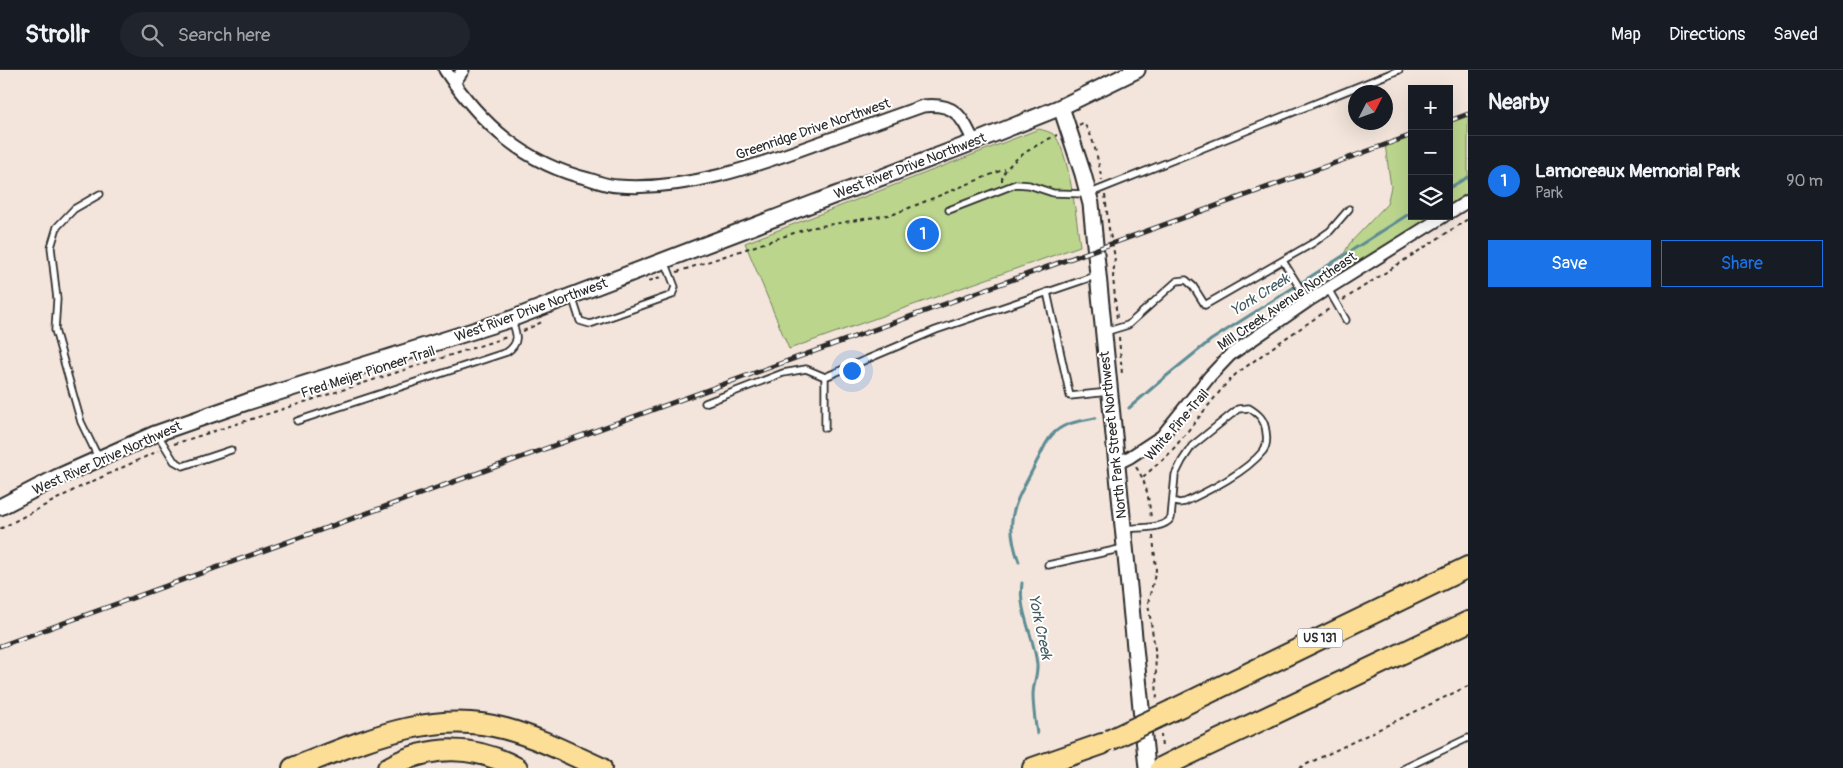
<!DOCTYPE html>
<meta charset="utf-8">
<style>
:root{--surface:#171b24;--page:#20242c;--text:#f1f3f6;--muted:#9ea1a6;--line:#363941;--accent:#1a73e8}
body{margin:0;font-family:Pangolin,sans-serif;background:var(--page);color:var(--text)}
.controls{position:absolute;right:15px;top:15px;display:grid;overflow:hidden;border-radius:0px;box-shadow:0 5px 20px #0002}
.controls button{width:45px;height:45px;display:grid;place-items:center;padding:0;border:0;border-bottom:1px solid var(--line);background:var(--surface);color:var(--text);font:25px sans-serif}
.compass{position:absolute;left:1348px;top:15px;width:45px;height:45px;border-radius:50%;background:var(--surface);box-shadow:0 5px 20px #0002;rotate:48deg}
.you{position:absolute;left:851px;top:300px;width:18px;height:18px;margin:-12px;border:4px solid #fff;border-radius:50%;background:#1a73e8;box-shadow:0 0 0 8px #1a73e833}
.badge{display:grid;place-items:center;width:32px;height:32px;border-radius:50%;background:var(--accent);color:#fff;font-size:16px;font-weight:700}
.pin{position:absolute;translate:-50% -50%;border:2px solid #fff;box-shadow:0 1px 5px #0006}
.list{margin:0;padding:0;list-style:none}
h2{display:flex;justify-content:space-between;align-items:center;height:65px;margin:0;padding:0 20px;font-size:21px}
h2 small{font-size:16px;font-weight:400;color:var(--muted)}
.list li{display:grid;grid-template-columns:32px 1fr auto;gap:15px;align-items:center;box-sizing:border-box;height:90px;padding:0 20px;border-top:1px solid var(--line)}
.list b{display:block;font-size:19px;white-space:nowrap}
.list p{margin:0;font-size:16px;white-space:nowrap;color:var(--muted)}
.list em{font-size:16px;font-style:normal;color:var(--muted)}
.actions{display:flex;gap:10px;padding:15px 20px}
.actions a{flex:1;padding:11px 0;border:1px solid var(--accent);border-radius:0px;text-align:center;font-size:18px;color:var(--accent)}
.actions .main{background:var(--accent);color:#fff}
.icon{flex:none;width:28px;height:28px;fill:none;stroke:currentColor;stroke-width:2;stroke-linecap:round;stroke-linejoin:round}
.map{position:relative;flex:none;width:1468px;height:698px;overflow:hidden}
header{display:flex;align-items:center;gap:30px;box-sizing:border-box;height:70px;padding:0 25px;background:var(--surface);border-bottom:1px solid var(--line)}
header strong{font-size:24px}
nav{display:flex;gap:28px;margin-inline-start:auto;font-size:18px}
.search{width:350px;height:45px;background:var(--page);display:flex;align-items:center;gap:12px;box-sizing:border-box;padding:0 18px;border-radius:28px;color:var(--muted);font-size:19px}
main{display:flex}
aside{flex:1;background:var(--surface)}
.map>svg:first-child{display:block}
</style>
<header>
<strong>Strollr</strong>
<div class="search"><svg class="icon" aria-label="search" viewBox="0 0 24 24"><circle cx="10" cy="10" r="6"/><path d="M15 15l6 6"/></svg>Search here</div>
<nav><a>Map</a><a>Directions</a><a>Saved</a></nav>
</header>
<main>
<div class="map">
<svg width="1468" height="698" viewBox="0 0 1468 698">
<rect width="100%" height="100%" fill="#f3e5db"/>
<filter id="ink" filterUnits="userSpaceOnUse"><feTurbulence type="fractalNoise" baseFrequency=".02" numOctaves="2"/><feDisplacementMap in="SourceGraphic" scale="10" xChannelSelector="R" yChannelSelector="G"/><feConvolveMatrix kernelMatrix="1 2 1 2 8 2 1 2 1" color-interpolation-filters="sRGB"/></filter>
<g filter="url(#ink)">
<g fill="#bbd58d" stroke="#73805c">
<path d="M 1468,44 L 1468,131 L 1449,143 L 1449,51 Z"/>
<path d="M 1039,59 C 1043,60 1050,62 1053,64 C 1069,77 1077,154 1080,176 L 789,279 L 745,173 Z"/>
<path d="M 1412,65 L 1412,146 L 1444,146 L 1349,206 L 1342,187 L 1350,173 L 1387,134 L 1391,117 L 1385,74 Z"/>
</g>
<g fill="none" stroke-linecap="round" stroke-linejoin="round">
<g stroke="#5d8c95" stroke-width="3">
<path d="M 1449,118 L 1468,107"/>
<path d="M 1129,338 L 1164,308 L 1211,270 L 1412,142"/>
<path d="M 1019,492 C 1002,445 1017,432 1037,391 C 1043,381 1046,369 1055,362 C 1066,352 1082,351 1095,348"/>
<path d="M 1022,513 C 1018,541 1034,566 1037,594 C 1038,604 1033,614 1033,625 C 1033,638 1035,651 1037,664"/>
</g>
<g stroke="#2b2b2b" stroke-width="9">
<g id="lane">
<path d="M 949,140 L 1016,114 L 1029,115 L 1053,123 L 1088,124 L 1399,0"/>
<path d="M 1283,191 L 1308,231"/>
<path d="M 1328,219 L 1346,250"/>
<path d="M 1047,222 L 1070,326 L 1109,322"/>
<path d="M 572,226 L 580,251 L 590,254 L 672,225 L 675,217 L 665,191"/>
<path d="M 1105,262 L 1128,255 L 1177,211 L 1186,210 L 1193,216 L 1205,235 L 1313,173 L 1330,161 L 1349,139"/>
<path d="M 705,333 L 783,303 L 806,299 L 825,307"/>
<path d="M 297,351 L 507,282 C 520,273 517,264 512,251"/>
<path d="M 825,358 L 825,307 L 936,260 L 1098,205"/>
<path d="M 158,365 L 174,391 L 183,396 L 231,380"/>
<path d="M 99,389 L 81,352 L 55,260 L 57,229 L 51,177 L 57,157 L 74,139 L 100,124"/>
<path d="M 1125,459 C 1138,457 1163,460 1171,448 L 1175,405 L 1182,391 L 1192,376 L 1238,339 L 1249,338 C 1259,344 1265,350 1266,362 C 1267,368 1267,376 1263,381 C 1245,403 1210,420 1185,432 L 1179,433 L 1173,431"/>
<path d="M 1048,495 L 1124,478"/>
<path d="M 1405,698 L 1468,668"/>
</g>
</g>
<g stroke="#2b2b2b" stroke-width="15">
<g id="street">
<path d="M 445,0 C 481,54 525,94 589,109 C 598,112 608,116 618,116 C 686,121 753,97 816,74 C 852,61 887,49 923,36 C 955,33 961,45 974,72"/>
<path d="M 454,13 L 463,0"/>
<path d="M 1449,143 L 1468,131"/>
<path d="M 1116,394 L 1130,387 L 1162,366 L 1210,306 L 1230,285 L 1308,231 L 1444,146"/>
</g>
</g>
<g stroke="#2b2b2b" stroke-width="19">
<g id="secondary">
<path d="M 1061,37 L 1083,104 L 1091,134 L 1147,698"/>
<path d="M 0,437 L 58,407 L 155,364 L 247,332 L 511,249 L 974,72 L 1061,37 L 1137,0"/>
</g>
</g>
<g stroke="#2b2b2b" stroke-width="24">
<g id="highway">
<path d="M 1173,640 L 1468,497"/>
<path d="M 1179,689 L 1468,552"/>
<path d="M 293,698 C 361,672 432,638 506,659 C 539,668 570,684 601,698"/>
<path d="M 388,698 C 430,674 475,675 517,698"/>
<path d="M 1033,698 L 1102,674"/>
</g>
</g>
<g stroke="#2b2b2b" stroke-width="2" stroke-dasharray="4 4" stroke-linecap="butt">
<path d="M 1079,55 L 1083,53 C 1094,64 1099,96 1102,111"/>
<path d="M 1002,111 C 1001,93 1042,72 1057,65"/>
<path d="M 1105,125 L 1109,159 L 1115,187 L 1113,207 L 1117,249"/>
<path d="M 677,202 L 809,158 L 894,144 L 1005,99"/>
<path d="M 649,211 L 663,206"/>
<path d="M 1343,230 L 1468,149"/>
<path d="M 523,261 L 544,251"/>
<path d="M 1119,267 L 1122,304"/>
<path d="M 174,374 L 507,267"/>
<path d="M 1136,397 C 1147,413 1149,430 1151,449"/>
<path d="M 1143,407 L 1170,383 L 1225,315 L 1236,304 L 1280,272 L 1329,239"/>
<path d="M 0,459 L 76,419 L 158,381"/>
<path d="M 1153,466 L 1156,500 L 1148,533 L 1155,579 L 1157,632"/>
<path d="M 1161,664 L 1162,679"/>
<path d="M 1299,698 L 1468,616"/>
</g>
<use href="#lane" stroke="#fff" stroke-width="5.5"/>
<use href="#street" stroke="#fff" stroke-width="11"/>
<use href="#secondary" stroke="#fff" stroke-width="15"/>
<use href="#highway" stroke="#fcde96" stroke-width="20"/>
<g stroke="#2b2b2b" stroke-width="5">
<g id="rail">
<path d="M 1449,51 L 1468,44"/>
<path d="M 0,576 L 1412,65"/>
</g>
</g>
<use href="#rail" stroke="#fff" stroke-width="3" stroke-dasharray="9" stroke-linecap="butt"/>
<g stroke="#2b2b2b" stroke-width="24" stroke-linecap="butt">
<g id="highway-bridge">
<path d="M 1110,670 L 1173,640"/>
<path d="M 1161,698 L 1179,689"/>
</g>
</g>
<use href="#highway-bridge" stroke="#fcde96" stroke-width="20"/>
</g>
</g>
<g text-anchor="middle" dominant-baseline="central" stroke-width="4" stroke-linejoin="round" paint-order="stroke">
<rect fill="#fff" stroke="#6b6b6b" stroke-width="1" x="1297.5" y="558.5" width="45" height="19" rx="4"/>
<g font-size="12" font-weight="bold" fill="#2b2b2b">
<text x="1320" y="568">US 131</text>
</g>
<g font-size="14" fill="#2b2b2b" stroke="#fff">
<text transform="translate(813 59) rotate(-19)">Greenridge Drive Northwest</text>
<text transform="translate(910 96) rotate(-21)">West River Drive Northwest</text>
<text transform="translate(1287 231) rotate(-34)">Mill Creek Avenue Northeast</text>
<text transform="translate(531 240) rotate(-20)">West River Drive Northwest</text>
<text transform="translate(368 302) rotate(-18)">Fred Meijer Pioneer Trail</text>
<text transform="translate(1177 355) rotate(-49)">White Pine Trail</text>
<text transform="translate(1113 365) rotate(-96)">North Park Street Northwest</text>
<text transform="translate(107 388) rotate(-24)">West River Drive Northwest</text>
</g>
<g font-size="15" font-style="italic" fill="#445c60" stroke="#fff">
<text transform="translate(1260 225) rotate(-32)">York Creek</text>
<text transform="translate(1040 557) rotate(78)">York Creek</text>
</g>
</g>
</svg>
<div class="controls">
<button>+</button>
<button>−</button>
<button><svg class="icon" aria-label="layers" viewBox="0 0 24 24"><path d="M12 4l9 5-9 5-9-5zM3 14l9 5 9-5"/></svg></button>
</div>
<svg class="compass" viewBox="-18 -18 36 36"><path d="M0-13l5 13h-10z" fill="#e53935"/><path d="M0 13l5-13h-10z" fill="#9ea1a6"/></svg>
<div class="you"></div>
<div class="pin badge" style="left:923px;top:164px">1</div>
</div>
<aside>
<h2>Nearby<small></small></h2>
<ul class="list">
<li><span class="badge">1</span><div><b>Lamoreaux Memorial Park</b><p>Park</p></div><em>90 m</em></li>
</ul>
<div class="actions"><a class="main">Save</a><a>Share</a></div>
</aside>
</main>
